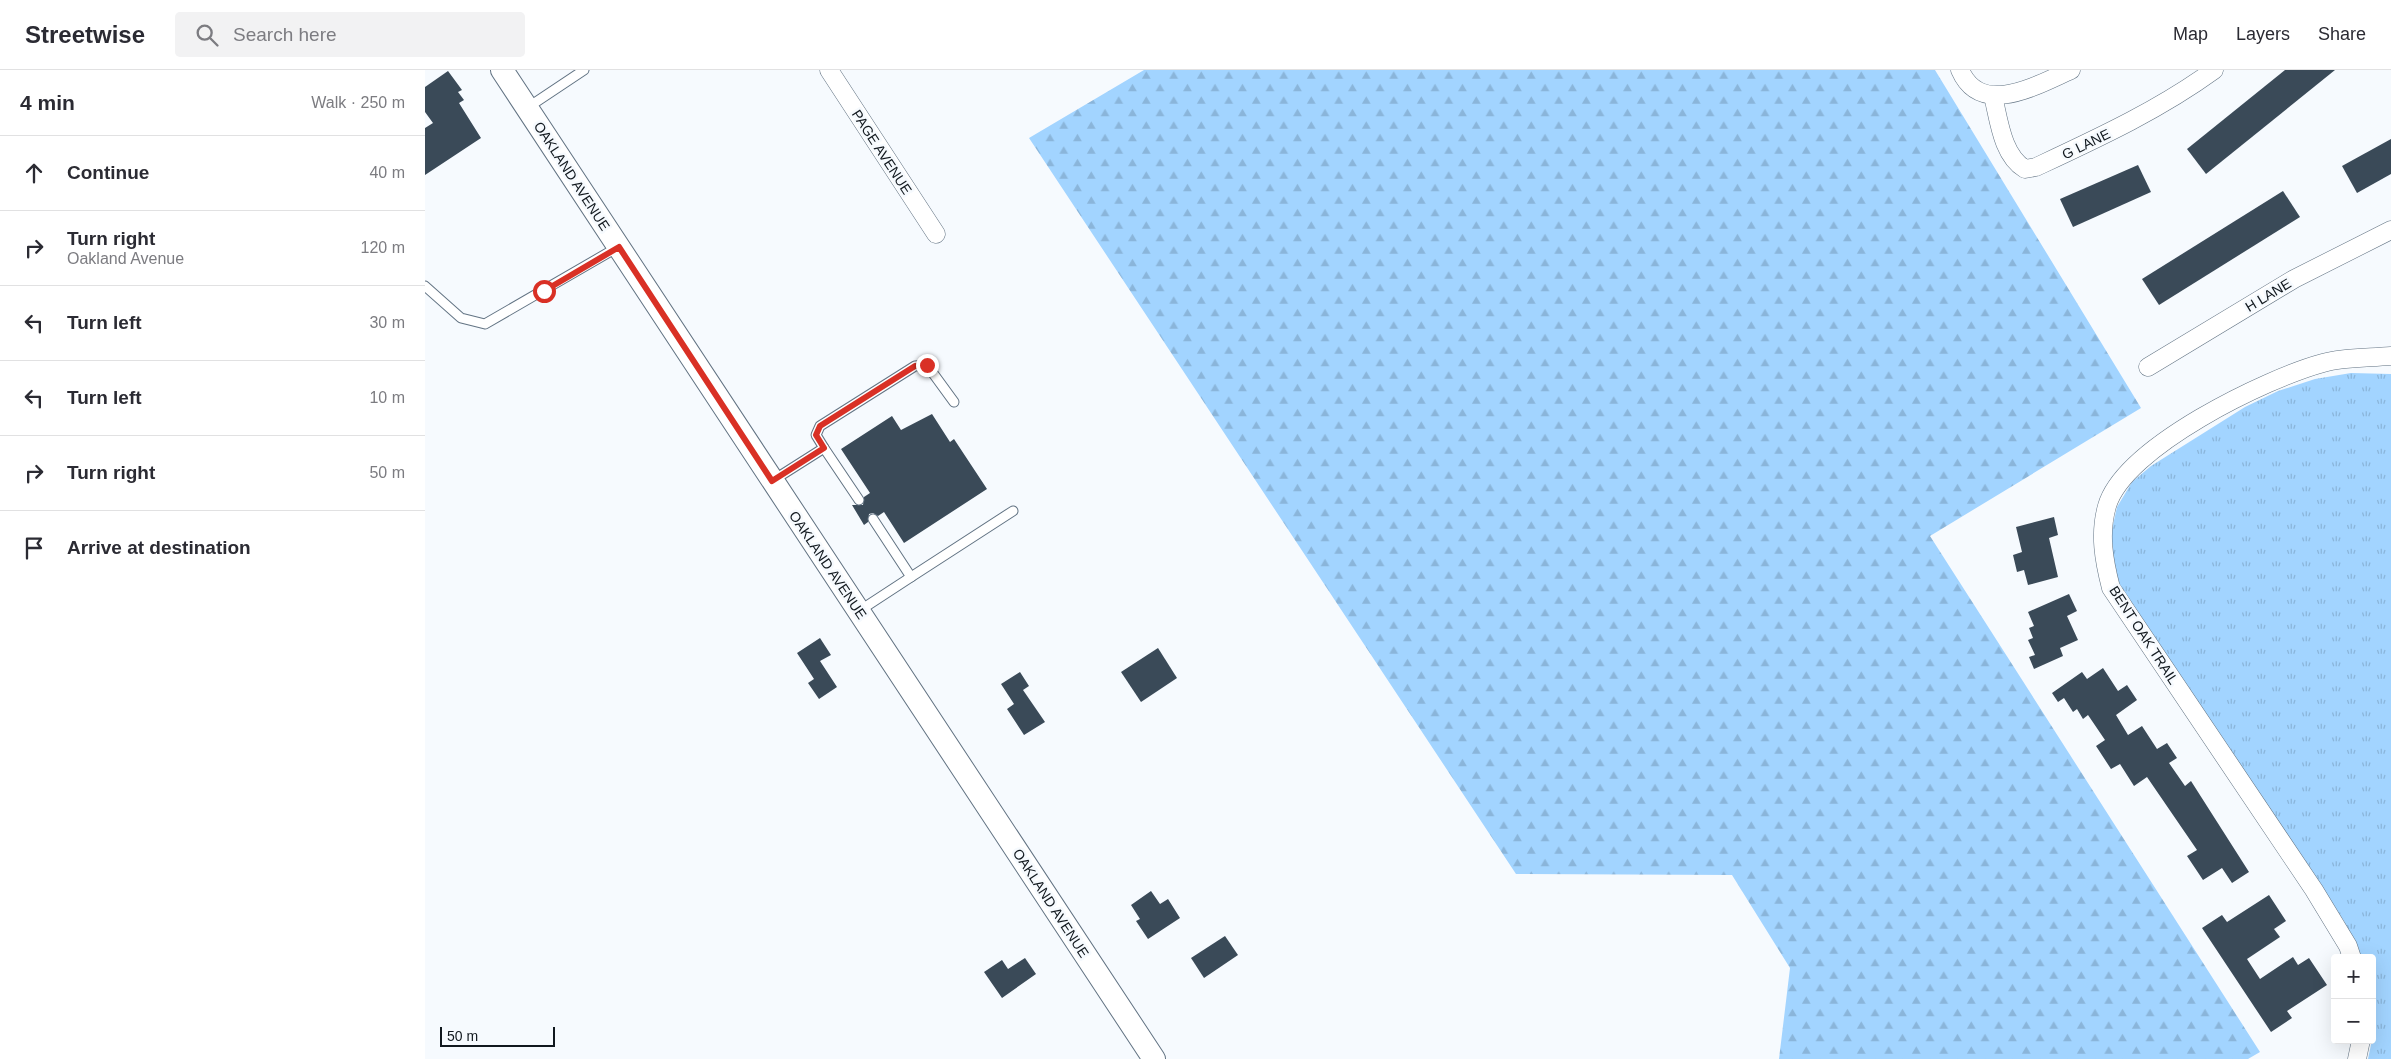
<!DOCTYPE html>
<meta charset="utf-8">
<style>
:root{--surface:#fff;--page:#f2f2f3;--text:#2b2b33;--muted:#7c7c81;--line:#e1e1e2}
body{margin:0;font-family:Helvetica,sans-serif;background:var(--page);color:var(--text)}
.controls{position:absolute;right:15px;bottom:15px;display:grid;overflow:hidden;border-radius:5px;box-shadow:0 5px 20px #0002}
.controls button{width:45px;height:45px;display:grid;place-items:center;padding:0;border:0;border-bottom:1px solid var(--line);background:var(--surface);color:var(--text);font:25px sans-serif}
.scale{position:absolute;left:15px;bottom:12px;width:115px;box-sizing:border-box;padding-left:5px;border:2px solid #11181e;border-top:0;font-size:14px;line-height:18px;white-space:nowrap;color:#11181e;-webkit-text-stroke:4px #f6fafe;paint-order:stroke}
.stop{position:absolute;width:15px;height:15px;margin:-11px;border:4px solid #d93025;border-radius:50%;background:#fff}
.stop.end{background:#d93025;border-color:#fff;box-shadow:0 1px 5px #0008}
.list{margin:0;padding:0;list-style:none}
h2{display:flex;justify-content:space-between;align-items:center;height:65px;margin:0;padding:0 20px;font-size:21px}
h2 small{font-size:16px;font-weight:400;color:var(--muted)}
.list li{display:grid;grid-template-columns:32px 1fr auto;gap:15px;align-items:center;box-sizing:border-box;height:75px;padding:0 20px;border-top:1px solid var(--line)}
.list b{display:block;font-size:19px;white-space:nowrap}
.list p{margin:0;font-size:16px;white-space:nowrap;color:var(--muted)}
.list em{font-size:16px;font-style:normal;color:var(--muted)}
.icon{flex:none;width:28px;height:28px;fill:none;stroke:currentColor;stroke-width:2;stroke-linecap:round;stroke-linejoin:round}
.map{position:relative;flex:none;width:1966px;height:989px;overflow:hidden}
header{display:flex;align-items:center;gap:30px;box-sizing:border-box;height:70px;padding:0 25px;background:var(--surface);border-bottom:1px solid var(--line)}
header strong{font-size:24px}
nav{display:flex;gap:28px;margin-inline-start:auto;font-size:18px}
.search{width:350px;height:45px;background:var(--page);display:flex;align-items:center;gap:12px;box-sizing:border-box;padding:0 18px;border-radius:5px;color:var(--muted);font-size:19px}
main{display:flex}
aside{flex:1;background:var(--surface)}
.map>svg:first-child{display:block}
</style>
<header>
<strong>Streetwise</strong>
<div class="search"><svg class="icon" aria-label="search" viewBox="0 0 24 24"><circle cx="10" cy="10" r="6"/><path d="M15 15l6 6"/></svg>Search here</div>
<nav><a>Map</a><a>Layers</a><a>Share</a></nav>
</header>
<main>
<aside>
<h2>4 min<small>Walk · 250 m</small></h2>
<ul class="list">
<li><svg class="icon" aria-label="ahead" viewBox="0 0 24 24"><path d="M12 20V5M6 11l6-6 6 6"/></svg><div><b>Continue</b></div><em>40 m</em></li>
<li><svg class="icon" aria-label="right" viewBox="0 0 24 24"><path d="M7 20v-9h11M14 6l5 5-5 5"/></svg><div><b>Turn right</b><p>Oakland Avenue</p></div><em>120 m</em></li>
<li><svg class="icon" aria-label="left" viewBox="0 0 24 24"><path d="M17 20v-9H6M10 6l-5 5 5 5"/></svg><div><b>Turn left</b></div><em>30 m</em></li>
<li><svg class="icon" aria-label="left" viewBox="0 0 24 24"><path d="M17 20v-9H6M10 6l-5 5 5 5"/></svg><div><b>Turn left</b></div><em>10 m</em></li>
<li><svg class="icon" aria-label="right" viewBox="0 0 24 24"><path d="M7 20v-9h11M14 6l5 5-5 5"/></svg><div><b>Turn right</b></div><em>50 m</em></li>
<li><svg class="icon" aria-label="arrive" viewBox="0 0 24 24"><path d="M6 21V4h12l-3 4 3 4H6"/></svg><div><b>Arrive at destination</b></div></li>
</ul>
</aside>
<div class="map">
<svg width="1966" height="989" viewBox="0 0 1966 989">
<defs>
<pattern id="grass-tufts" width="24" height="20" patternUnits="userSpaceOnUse" patternTransform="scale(1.25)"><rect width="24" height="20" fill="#a2d4ff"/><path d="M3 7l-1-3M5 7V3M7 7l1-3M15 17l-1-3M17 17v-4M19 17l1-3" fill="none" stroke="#8ab5da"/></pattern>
<pattern id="forest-firs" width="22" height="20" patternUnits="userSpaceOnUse" patternTransform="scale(1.25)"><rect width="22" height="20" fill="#a2d4ff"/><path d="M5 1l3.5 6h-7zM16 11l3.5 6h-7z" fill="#8ab5da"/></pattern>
</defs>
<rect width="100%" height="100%" fill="#f6fafe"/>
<path fill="url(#grass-tufts)" d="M 1926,303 L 1966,304 L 1966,989 L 1943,989 L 1947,970 L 1947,888 L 1935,888 L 1919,851 L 1695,515 L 1687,491 L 1686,464 L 1692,437 L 1707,412 L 1726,396 L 1820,337 L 1853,321 L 1890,309 Z"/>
<path fill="url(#forest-firs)" d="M 719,0 L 1510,0 L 1716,338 L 1505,466 L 1835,982 L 1823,989 L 1354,989 L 1365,898 L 1307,805 L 1091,804 L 604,68 Z"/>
<g fill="#3a4a58">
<path d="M 1860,0 L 1910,0 L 1781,104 L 1762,79 Z"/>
<path d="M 23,1 L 37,20 L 33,22 L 39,30 L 34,33 L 56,68 L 0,105 L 0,58 L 8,53 L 0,42 L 0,17 Z"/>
<path d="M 1966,69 L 1966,104 L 1932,123 L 1917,96 Z"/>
<path d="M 1713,95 L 1726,122 L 1648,157 L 1635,129 Z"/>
<path d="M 1858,121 L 1875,147 L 1734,235 L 1717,209 Z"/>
<path d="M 507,344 L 525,372 L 529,369 L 562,419 L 479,473 L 459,442 L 453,446 L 448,443 L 444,444 L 443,452 L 439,455 L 427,435 L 438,435 L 439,427 L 445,423 L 416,379 L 467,346 L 476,360 Z"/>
<path d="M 1629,447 L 1633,465 L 1624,468 L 1633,507 L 1603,515 L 1599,500 L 1592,502 L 1588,485 L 1597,482 L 1591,457 Z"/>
<path d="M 1644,524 L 1652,541 L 1642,546 L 1653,570 L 1635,578 L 1638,586 L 1609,599 L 1604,587 L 1610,585 L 1603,570 L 1608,568 L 1604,558 L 1609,556 L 1603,542 Z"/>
<path d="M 395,568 L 406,585 L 395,591 L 412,617 L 394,629 L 383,613 L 389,609 L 372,583 Z"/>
<path d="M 733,578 L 752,608 L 716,632 L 696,602 Z"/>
<path d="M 1678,598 L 1693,621 L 1702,615 L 1712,630 L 1691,645 L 1703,665 L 1717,656 L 1732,679 L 1742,673 L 1752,688 L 1744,693 L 1760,716 L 1766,711 L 1824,802 L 1807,813 L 1797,798 L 1778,810 L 1762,786 L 1772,780 L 1722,707 L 1709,716 L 1695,694 L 1686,699 L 1671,676 L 1680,670 L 1663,645 L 1658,649 L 1652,639 L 1648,642 L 1639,628 L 1633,632 L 1627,623 L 1657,602 L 1662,609 Z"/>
<path d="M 595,602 L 604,616 L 598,620 L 620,652 L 599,665 L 582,639 L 589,634 L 576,614 Z"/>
<path d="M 726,821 L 735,834 L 743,829 L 755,848 L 723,869 L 711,851 L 715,849 L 706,835 Z"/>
<path d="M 1844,825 L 1861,851 L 1849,859 L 1855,867 L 1822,889 L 1835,909 L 1868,887 L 1873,895 L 1884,888 L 1902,915 L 1862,941 L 1867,948 L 1846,962 L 1777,858 L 1797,845 L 1802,852 Z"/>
<path d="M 800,866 L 813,885 L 779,908 L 766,888 Z"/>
<path d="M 600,888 L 611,904 L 577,928 L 559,902 L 577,890 L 583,899 Z"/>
</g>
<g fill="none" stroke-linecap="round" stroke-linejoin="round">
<g stroke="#627383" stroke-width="11">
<g id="service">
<path d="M 102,38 L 159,0"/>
<path d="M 0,216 L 36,248 L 60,254 L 193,177"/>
<path d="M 399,378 L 434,430"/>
<path d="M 347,411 L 399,378 L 391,365 L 395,356 L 490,296 L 502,295 L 529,332"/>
<path d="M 486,507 L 588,441"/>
<path d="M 434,541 L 486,507 L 448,449"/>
</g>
</g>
<g stroke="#627383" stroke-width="19">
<g id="minor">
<path d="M 404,0 L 511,164"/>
<path d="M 1535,0 C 1556,48 1612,15 1646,0"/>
<path d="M 1568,26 C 1574,50 1577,85 1600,99 L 1611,97 C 1673,68 1734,40 1789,0"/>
<path d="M 1723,297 L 1869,209 L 1966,160"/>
<path d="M 1927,888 L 1923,876 L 1889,820 L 1686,518 C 1679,491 1674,464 1682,436 C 1699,377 1842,308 1898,293 C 1919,287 1944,288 1966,286"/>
<path d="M 1932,989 L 1936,970"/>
</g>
</g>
<g stroke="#627383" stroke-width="24">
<path id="tertiary" d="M 77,0 L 729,989"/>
</g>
<use href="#service" stroke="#fff" stroke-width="9"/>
<use href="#minor" stroke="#fff" stroke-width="18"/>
<use href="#tertiary" stroke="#fff" stroke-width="22"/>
</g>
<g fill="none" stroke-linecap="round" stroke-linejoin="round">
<path stroke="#d93025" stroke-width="6" d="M 119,221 L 194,177 L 347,411 L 399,378 L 391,365 L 395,356 L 490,296 L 502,295"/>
</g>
<g text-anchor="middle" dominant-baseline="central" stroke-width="5" stroke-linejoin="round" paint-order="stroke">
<g font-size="14" fill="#11181e" stroke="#f6fafe">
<text transform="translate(1661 74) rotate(-26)">G LANE</text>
<text transform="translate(457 82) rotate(57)">PAGE AVENUE</text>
<text transform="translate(147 106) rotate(57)">OAKLAND AVENUE</text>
<text transform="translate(1843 225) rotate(-31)">H LANE</text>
<text transform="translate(403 495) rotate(56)">OAKLAND AVENUE</text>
<text transform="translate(1719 565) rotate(57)">BENT OAK TRAIL</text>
<text transform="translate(626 833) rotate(57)">OAKLAND AVENUE</text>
</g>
</g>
</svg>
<div class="controls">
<button>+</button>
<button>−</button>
</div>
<div class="scale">50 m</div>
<div class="stop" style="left:119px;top:221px"></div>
<div class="stop end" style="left:502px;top:295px"></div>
</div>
</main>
